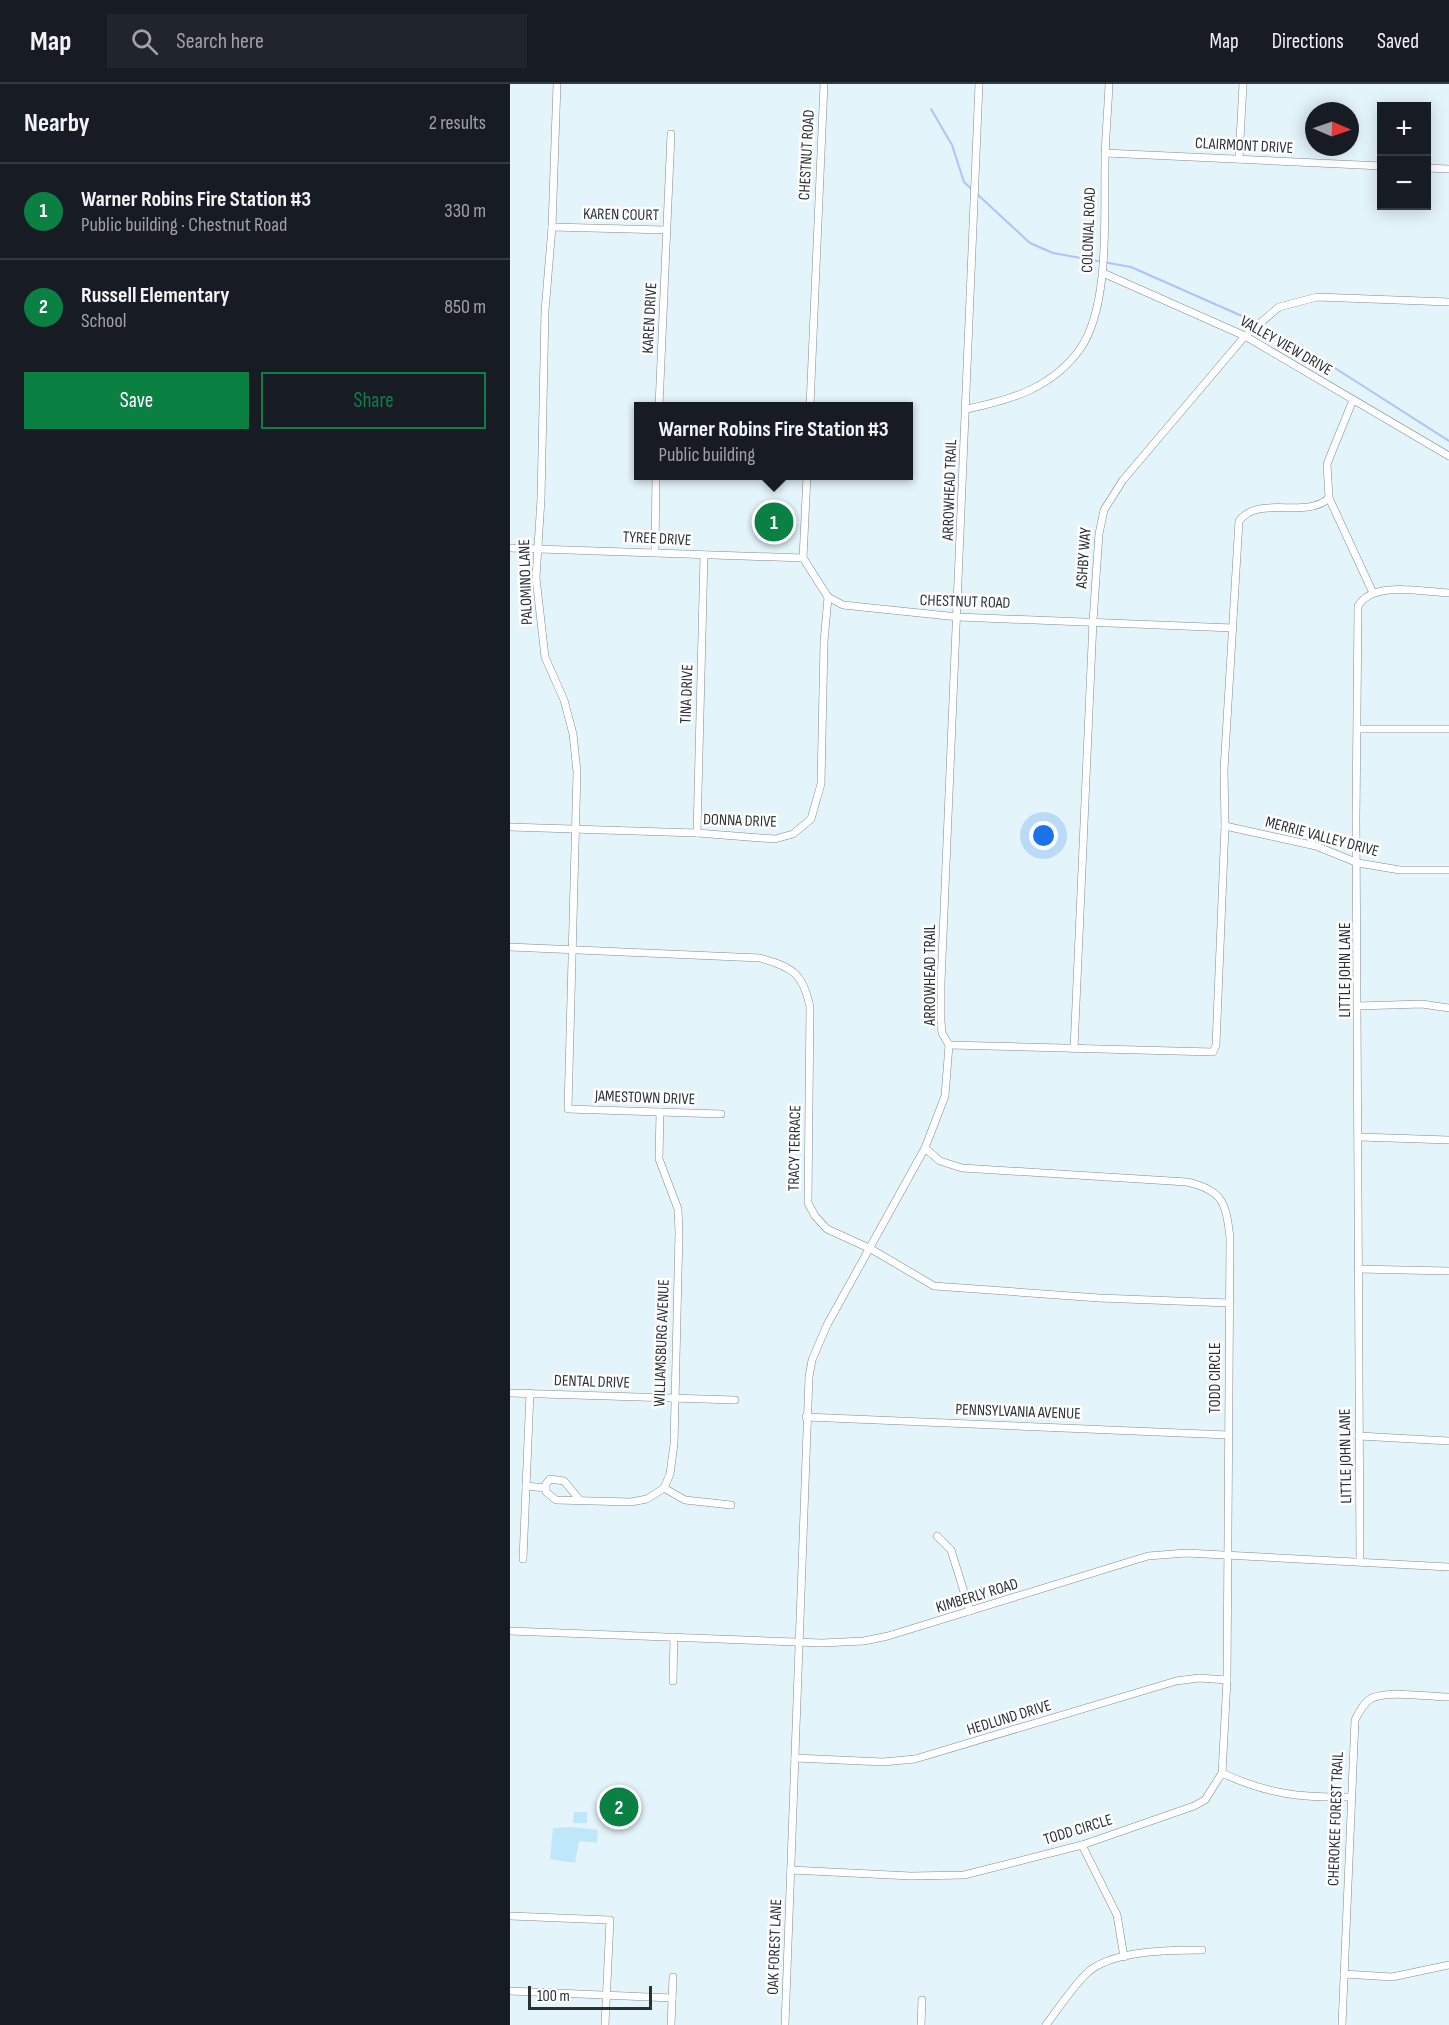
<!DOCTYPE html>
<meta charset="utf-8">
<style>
:root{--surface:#171b24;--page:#20242c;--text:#f1f3f6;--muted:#9ea1a6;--line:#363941;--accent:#0b8043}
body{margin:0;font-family:"Sofia Sans Condensed",sans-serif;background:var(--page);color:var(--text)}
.controls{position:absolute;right:18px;top:18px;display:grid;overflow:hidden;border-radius:0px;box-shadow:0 3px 15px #0003}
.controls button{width:54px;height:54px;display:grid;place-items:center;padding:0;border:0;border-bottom:2px solid var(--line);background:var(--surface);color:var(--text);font:30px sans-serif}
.compass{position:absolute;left:795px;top:18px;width:54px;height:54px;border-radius:50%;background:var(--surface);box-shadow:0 3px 15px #0003;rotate:92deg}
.scale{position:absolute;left:18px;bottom:15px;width:124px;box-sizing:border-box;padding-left:6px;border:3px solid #2b3133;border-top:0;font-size:16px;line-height:21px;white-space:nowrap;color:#2b3133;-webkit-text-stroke:4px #fff;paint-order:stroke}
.you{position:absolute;left:534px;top:752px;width:21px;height:21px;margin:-15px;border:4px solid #fff;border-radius:50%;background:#1a73e8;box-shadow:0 0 0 9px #1a73e833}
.badge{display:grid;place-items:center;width:39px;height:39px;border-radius:50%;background:var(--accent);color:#fff;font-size:20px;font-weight:700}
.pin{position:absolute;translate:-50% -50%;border:3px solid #fff;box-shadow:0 2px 6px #0006}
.popup{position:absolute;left:124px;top:318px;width:279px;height:78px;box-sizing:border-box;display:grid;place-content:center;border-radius:0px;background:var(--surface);filter:drop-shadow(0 2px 4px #0005);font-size:20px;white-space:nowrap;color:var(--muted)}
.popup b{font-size:22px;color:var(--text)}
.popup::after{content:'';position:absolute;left:50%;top:100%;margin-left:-12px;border:12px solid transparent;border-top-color:var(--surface)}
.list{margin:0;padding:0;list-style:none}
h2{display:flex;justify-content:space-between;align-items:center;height:78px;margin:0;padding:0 24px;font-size:26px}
h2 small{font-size:20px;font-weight:400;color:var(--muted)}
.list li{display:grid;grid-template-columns:39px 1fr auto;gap:18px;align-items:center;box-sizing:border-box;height:96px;padding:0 24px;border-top:2px solid var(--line)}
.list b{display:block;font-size:22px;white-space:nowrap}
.list p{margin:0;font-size:20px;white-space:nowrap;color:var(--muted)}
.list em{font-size:20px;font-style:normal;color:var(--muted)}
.actions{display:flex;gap:12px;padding:18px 24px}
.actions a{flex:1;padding:14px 0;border:2px solid var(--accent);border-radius:0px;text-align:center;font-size:21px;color:var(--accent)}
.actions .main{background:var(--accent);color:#fff}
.icon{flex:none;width:33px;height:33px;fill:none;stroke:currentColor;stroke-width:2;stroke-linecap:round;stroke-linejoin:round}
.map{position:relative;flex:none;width:939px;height:1941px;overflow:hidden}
header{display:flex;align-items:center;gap:36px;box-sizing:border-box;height:84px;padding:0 30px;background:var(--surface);border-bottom:2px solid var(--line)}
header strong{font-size:28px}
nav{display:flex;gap:33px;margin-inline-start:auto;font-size:21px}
.search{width:420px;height:54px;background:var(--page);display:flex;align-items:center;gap:15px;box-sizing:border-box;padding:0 21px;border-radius:0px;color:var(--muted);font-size:22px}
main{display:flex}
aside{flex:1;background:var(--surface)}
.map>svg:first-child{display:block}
</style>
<header>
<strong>Map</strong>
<div class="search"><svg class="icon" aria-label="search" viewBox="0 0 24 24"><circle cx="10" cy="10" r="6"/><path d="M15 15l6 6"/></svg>Search here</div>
<nav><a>Map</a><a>Directions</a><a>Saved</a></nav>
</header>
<main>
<aside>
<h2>Nearby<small>2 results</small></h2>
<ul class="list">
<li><span class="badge">1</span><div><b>Warner Robins Fire Station #3</b><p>Public building · Chestnut Road</p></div><em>330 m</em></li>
<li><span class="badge">2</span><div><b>Russell Elementary</b><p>School</p></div><em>850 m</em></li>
</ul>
<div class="actions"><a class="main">Save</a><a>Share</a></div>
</aside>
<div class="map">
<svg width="939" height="1941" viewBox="0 0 939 1941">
<rect width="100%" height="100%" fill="#e4f4fb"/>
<g fill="#bee8f9">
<path d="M 64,1728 L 77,1728 L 77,1739 L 63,1739 Z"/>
<path d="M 61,1743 L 88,1746 L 87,1759 L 69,1757 L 65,1779 L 40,1775 L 43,1744 Z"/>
</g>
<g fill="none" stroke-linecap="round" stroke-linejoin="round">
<path stroke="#aec3fc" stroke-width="2" d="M 421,25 L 442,61 L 454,98 L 520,159 L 543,169 L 621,183 L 741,236 L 792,263 L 939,357"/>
<g stroke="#7d8c92" stroke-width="8">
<g id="minor">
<path d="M 47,0 L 42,143 L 35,227 L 31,415 L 26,494 L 35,573 L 54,616 L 63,650 L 67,688 L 58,1025 L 211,1030"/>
<path d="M 595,69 L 872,82"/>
<path d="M 729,75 L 733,0"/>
<path d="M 916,84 L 939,85"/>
<path d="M 42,143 L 156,146"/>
<path d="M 593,189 L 735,252 L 939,372"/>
<path d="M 843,316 L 817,380 L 819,414 L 863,509"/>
<path d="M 149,322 L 161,50"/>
<path d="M 300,322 L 314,0"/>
<path d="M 457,325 C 501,316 542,304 570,265 C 600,223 594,132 595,82 C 595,55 598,27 599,0"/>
<path d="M 297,392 L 293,474 L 318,513 L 333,521 L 448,533 L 723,544"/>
<path d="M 0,464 L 293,474"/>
<path d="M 145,467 L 146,392"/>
<path d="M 849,645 L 939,645"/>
<path d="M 715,742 L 806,762 L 848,779 L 890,786 L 939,786"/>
<path d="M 0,743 L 187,749 L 265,755 L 283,750 L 301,735 L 311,700 L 314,558 L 318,513"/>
<path d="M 187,749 L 194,471"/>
<path d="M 0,863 L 250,874 C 282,883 293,889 300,923 L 298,1119 L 305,1132 L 317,1145 L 361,1165 L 424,1202 L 589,1214 L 719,1219"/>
<path d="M 848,922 L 912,920 L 939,924"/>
<path d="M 439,961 L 703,968 L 706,961 L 715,742 L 714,686 L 729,437 C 750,410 795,436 819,414"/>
<path d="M 564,965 L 583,537 L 589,450 L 594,426 L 613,396 L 735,252 L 769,223 L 807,213 L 939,218"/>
<path d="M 850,1053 L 939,1056"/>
<path d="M 848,1185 L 939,1187"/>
<path d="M 0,1309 L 225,1316"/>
<path d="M 296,1333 L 718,1351"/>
<path d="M 849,1352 L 939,1357"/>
<path d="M 16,1402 L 36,1404"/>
<path d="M 154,1404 L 175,1416 L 221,1421"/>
<path d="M 69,1415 L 54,1397 L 40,1395 L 36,1400 L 36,1408 L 46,1416 L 121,1418 L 137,1415 L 154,1404 L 160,1390 L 164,1360 L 169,1148 L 168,1125 L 149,1075 L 150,1028"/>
<path d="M 427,1452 L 441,1466 L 460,1527"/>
<path d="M 13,1475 L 20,1309"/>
<path d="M 850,1478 L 846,736 L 848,522 C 863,496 913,508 939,509"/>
<path d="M 0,1547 L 312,1559 L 354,1557 L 378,1552 L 638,1472 L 676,1469 L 939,1483"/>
<path d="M 163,1597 L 164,1553"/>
<path d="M 285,1674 L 373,1678 L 405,1675 L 666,1597 L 689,1594 L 717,1596"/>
<path d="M 712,1689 C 757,1710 791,1714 840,1713"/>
<path d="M 572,1761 L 607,1831 L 614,1873"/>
<path d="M 281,1786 L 401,1792 L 454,1791 L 572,1761 L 684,1722 L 695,1716 L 712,1689 L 717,1596 L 720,1154 C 716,1119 713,1106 677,1098 L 452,1084 L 430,1077 L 415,1064"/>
<path d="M 0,1832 L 100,1836 L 95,1941"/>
<path d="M 834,1890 L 882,1893 L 939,1881"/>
<path d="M 0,1907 L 162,1914"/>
<path d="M 161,1941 L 163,1893"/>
<path d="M 275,1941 L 299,1293 L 302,1276 L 317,1241 L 415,1064 L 435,1012 L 439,961 L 432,949 L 431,937 L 431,899 L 469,0"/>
<path d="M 411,1941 L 412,1916"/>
<path d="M 536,1941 C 549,1924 561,1905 576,1890 C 600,1866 660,1866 692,1866"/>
<path d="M 832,1941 L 845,1636 C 849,1628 854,1618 862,1614 C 880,1606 919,1613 939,1613"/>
</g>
</g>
<use href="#minor" stroke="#fff" stroke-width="7"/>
</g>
<g text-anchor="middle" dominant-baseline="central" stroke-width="5" stroke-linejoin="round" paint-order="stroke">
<g font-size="16" fill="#2b3133" stroke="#fff">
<text transform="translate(734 62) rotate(3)">CLAIRMONT DRIVE</text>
<text transform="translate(297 71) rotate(-87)">CHESTNUT ROAD</text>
<text transform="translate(111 131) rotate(1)">KAREN COURT</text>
<text transform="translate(579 146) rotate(-88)">COLONIAL ROAD</text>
<text transform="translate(140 234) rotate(-87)">KAREN DRIVE</text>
<text transform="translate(776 262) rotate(30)">VALLEY VIEW DRIVE</text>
<text transform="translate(440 406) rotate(-88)">ARROWHEAD TRAIL</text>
<text transform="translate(147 455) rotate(3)">TYREE DRIVE</text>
<text transform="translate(574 474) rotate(-86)">ASHBY WAY</text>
<text transform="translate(16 498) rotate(-92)">PALOMINO LANE</text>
<text transform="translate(455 518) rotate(2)">CHESTNUT ROAD</text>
<text transform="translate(177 610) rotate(-88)">TINA DRIVE</text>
<text transform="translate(230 737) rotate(2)">DONNA DRIVE</text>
<text transform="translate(812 753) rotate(15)">MERRIE VALLEY DRIVE</text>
<text transform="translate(835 886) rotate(-90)">LITTLE JOHN LANE</text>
<text transform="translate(420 891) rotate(-90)">ARROWHEAD TRAIL</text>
<text transform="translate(135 1014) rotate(2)">JAMESTOWN DRIVE</text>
<text transform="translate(285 1064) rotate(-89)">TRACY TERRACE</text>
<text transform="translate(152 1259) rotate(-88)">WILLIAMSBURG AVENUE</text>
<text transform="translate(705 1294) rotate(-90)">TODD CIRCLE</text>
<text transform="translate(82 1298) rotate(2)">DENTAL DRIVE</text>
<text transform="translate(508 1328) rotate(2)">PENNSYLVANIA AVENUE</text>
<text transform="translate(836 1372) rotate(-91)">LITTLE JOHN LANE</text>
<text transform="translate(467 1512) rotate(-17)">KIMBERLY ROAD</text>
<text transform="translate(499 1634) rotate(-17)">HEDLUND DRIVE</text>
<text transform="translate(826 1735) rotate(-88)">CHEROKEE FOREST TRAIL</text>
<text transform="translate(568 1746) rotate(-17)">TODD CIRCLE</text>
<text transform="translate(265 1863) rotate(-88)">OAK FOREST LANE</text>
</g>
</g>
</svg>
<div class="controls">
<button>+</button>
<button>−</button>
</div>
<svg class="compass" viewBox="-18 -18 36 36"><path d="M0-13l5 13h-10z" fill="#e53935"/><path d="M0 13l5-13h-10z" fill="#9ea1a6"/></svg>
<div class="scale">100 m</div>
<div class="you"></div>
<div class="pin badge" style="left:264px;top:438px">1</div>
<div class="popup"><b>Warner Robins Fire Station #3</b>Public building</div>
<div class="pin badge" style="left:109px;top:1723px">2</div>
</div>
</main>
